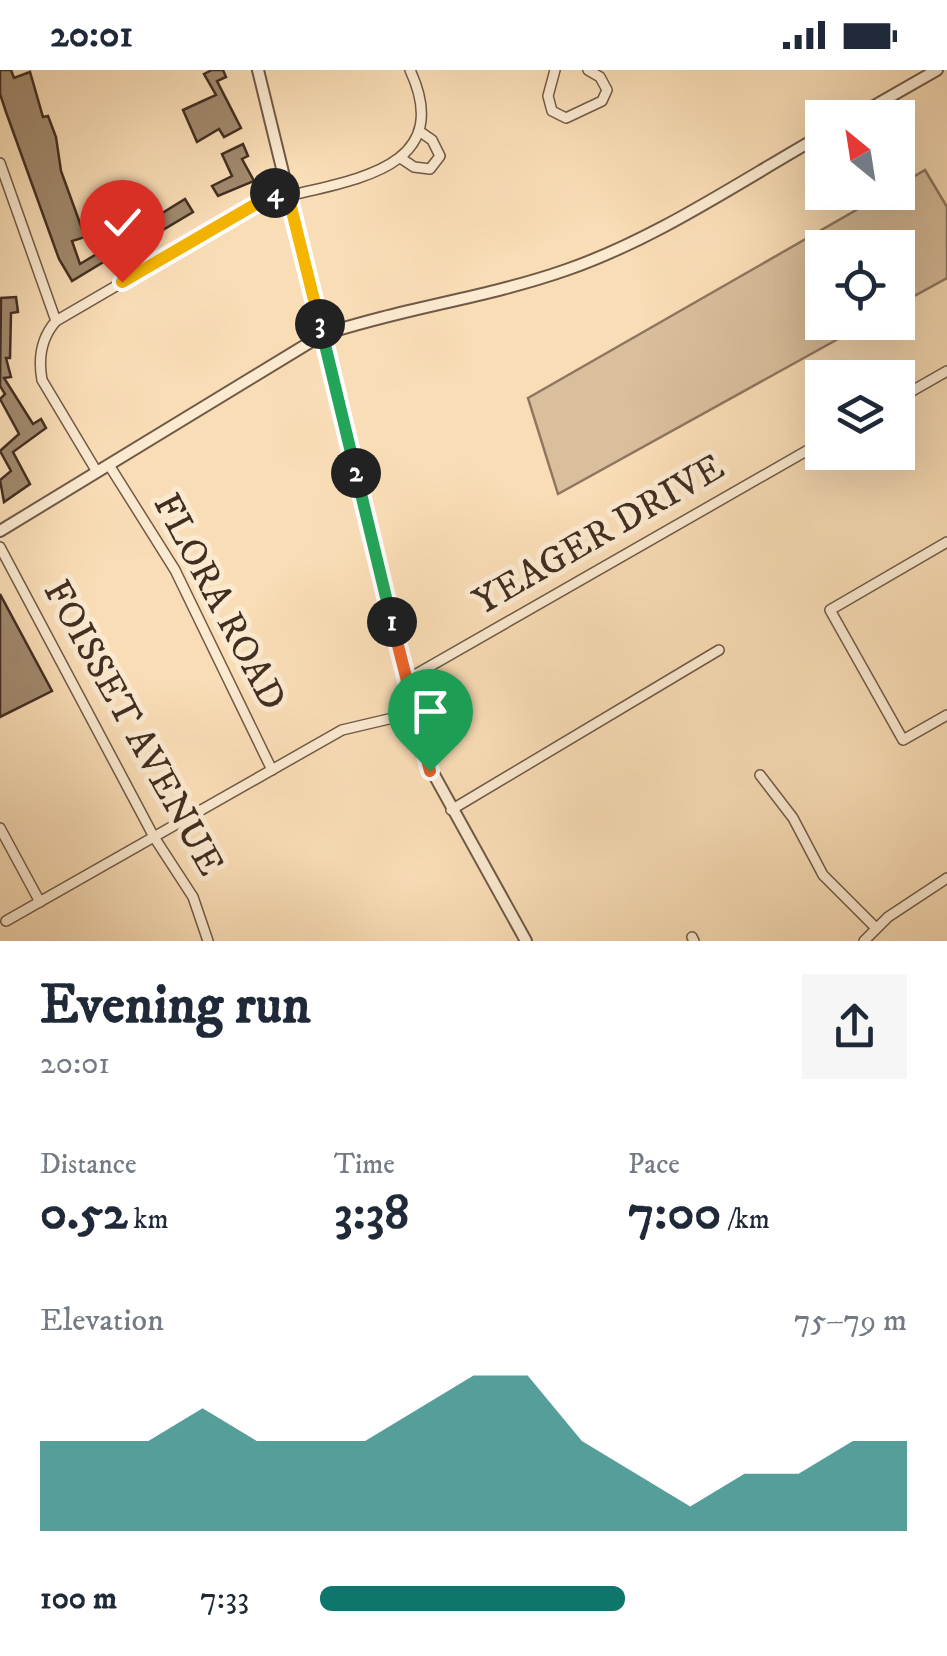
<!DOCTYPE html>
<meta charset="utf-8">
<style>
body{margin:0;font-family:"IM FELL DW Pica",serif;background:#f6f6f7;color:#1f2937;height:100vh;display:flex;flex-direction:column;font-size:38px;white-space:nowrap}
*{box-sizing:border-box;margin:0}
p{font-size:32px;color:#747a83}
.icon{flex:none;width:55px;height:55px;fill:none;stroke:currentColor;stroke-width:2;stroke-linecap:round;stroke-linejoin:round}
.map{position:relative;height:871px;overflow:hidden}
.sheet{display:flex;flex-direction:column;background:#fff;flex:1}
.sheet>*{flex:none}
.needle{width:65px;rotate:330deg}
.fabs{position:absolute;left:805px;top:30px;display:grid;gap:20px}
.fabs a{display:grid;place-items:center;width:110px;height:110px;border-radius:0px;background:#fff;box-shadow:0 10px 40px #0002;font-size:50px}
.pin{position:absolute;display:grid;place-items:center;width:85px;height:85px;color:#fff;margin:-102px -42px;border-radius:50% 50% 50% 0;rotate:-45deg;box-shadow:0 0 10px #0007}
.pin .icon{rotate:45deg}
.km{position:absolute;width:50px;height:50px;margin:-25px;border-radius:50%;background:#222;color:#fff;font-size:28px;line-height:50px;text-align:center}
.round{display:grid;place-items:center;flex:none;width:105px;height:105px;border-radius:0px;background:#f6f6f7}
.overview{display:flex;align-items:center;justify-content:space-between;height:170px;padding:0 40px}
h1{font-size:55px;font-weight:700;line-height:75px}
.stats{display:grid;grid-template-columns:repeat(3,1fr);gap:15px;height:170px;padding:10px 40px}
.stats div{display:grid;align-content:center}
.stats b{font-size:50px;font-weight:700}
.stats small{font-size:28px;font-weight:400}
.stats p{font-size:28px}
.chart{height:280px;padding:20px 40px}
.chart p{display:flex;justify-content:space-between}
.chart svg{width:100%;height:180px;margin-top:10px;fill:#0f766e;opacity:.7}
ul{padding:0 40px;list-style:none;font-size:32px}
li{display:grid;grid-template-columns:160px 120px 1fr;align-items:center;height:75px}
li i{height:25px;border-radius:12px;background:#0f766e}
.status{display:flex;justify-content:space-between;align-items:center;height:70px;padding:0 50px;background:#fff;direction:ltr}
.status svg{height:28px;fill:currentColor}
.map>svg:first-child{display:block}
.green{fill:#dabf9d;stroke:#8e765f;stroke-width:2.5}
.building{fill:#a1896e;stroke:#422e21;stroke-width:2.5}
.lines{fill:none;stroke-linecap:round;stroke-linejoin:round}
.minor-casing{stroke:#705a46;stroke-width:12}
.tertiary-casing{stroke:#705a46;stroke-width:14}
.minor{stroke:#fbe9d0;stroke-width:9}
.tertiary{stroke:#fbe9d0;stroke-width:10}
.split-1-casing{stroke:#fff;stroke-width:20}
.split-2-casing{stroke:#fff;stroke-width:20}
.split-3-casing{stroke:#fff;stroke-width:20}
.split-4-casing{stroke:#fff;stroke-width:20}
.split-5-casing{stroke:#fff;stroke-width:20}
.split-1{stroke:#f0652b;stroke-width:12}
.split-2{stroke:#22a559;stroke-width:12}
.split-3{stroke:#22a559;stroke-width:12}
.split-4{stroke:#f5b400;stroke-width:12}
.split-5{stroke:#f5b400;stroke-width:12}
.labels{text-anchor:middle;dominant-baseline:central;stroke-width:10;stroke-linejoin:round;paint-order:stroke}
.street-label{font-size:38px;fill:#422e21;stroke:#fbe9d0}
</style>
<div class="status"><b>20:01</b><svg viewBox="0 0 49 12"><path d="M0 12V9h3v3zM5 12V6h3v6zM10 12V3h3v9zM15 12V0h3v12zM26 1h20v11H26zM47 4h2v5h-2z"/></svg></div>
<div class="map">
<svg width="947" height="871" viewBox="0 0 947 871">
<rect width="100%" height="100%" fill="#f9ddb6"/>
<filter id="stains"><feTurbulence type="fractalNoise" baseFrequency=".002" numOctaves="4"/><feColorMatrix values="0 0 0 0 .2 0 0 0 0 .09 0 0 0 0 .02 0 0 0 .5 -.17"/></filter>
<radialGradient id="worn" r=".72"><stop offset=".6" stop-color="#630" stop-opacity="0"/><stop offset="1" stop-color="#630" stop-opacity=".3"/></radialGradient>
<!-- green -->
<polygon class="green" points="925,100 947,137 947,208 898,235 898,178 822,178 822,252 867,253 558,424 528,328 886,123 898,122 898,116"/>
<!-- building -->
<g class="building">
<polygon points="0,0 11,0 14,8 30,2 43,47 48,46 56,67 61,101 85,167 72,171 80,194 100,182 105,191 72,211 59,189 6,42 0,24"/>
<polygon points="212,0 223,0 226,7 217,11 241,58 224,67 219,59 197,72 183,40 216,25 204,4"/>
<polygon points="243,74 248,86 242,89 254,111 218,126 212,116 232,106 222,84"/>
<polygon points="185,129 193,142 124,183 113,165 129,151 132,156 149,146 142,134 149,130 159,145"/>
<polygon points="16,227 18,242 11,243 10,288 6,288 11,307 4,308 33,354 41,349 46,358 13,382 30,414 4,432 0,410 11,401 0,381 19,364 0,329 5,324 0,316 1,228"/>
<polygon points="0,524 52,621 0,647"/>
</g>
<g class="lines">
<defs>
<g id="minor">
<polyline points="555,0 548,26 552,41 566,48 602,31 607,20 600,7 588,0"/>
<polyline points="402,89 414,97 430,99 440,86 432,70 419,61"/>
<path d="M 0,93 L 56,251 C 41,268 38,288 42,310 L 97,402"/>
<path d="M 288,126 C 357,109 455,97 410,0"/>
<polyline points="56,251 286,117"/>
<polyline points="898,329 947,301"/>
<polyline points="109,395 175,500 272,700"/>
<polyline points="947,472 830,540 903,670 947,645"/>
<polyline points="0,477 154,767 193,827 208,871"/>
<polyline points="406,610 822,372"/>
<polyline points="760,705 793,748 823,805 876,858"/>
<polyline points="451,740 719,580"/>
<polyline points="0,758 40,832"/>
<polyline points="6,851 342,660 414,643"/>
<polyline points="692,867 694,871"/>
<polyline points="864,871 888,847 947,808"/>
</g>
<g id="tertiary">
<polyline points="258,0 427,692 526,871"/>
<polyline points="853,48 937,0"/>
<path d="M 0,461 L 322,265 C 402,238 486,228 566,200 C 656,169 739,112 822,65"/>
</g>
</defs>
<!-- minor casing -->
<use href="#minor" class="minor-casing"/>
<!-- tertiary casing -->
<use href="#tertiary" class="tertiary-casing"/>
<!-- minor -->
<use href="#minor" class="minor"/>
<!-- tertiary -->
<use href="#tertiary" class="tertiary"/>
</g>
<g class="lines">
<defs>
<polyline id="split-1" points="392,552 430,701"/>
<polyline id="split-2" points="356,403 392,552"/>
<polyline id="split-3" points="320,254 356,403"/>
<polyline id="split-4" points="275,123 286,117 320,254"/>
<polyline id="split-5" points="122,212 275,123"/>
</defs>
<!-- split-1 casing -->
<use href="#split-1" class="split-1-casing"/>
<!-- split-2 casing -->
<use href="#split-2" class="split-2-casing"/>
<!-- split-3 casing -->
<use href="#split-3" class="split-3-casing"/>
<!-- split-4 casing -->
<use href="#split-4" class="split-4-casing"/>
<!-- split-5 casing -->
<use href="#split-5" class="split-5-casing"/>
<!-- split-1 -->
<use href="#split-1" class="split-1"/>
<!-- split-2 -->
<use href="#split-2" class="split-2"/>
<!-- split-3 -->
<use href="#split-3" class="split-3"/>
<!-- split-4 -->
<use href="#split-4" class="split-4"/>
<!-- split-5 -->
<use href="#split-5" class="split-5"/>
</g>
<g class="labels">
<!-- street labels -->
<g class="street-label">
<text transform="translate(599 465) rotate(-30)">YEAGER DRIVE</text>
<text transform="translate(219 532) rotate(62)">FLORA ROAD</text>
<text transform="translate(133 658) rotate(61)">FOISSET AVENUE</text>
</g>
</g>
<rect width="100%" height="100%" filter="url(#stains)"/>
<rect width="100%" height="100%" fill="url(#worn)"/>
</svg>
<div class="fabs">
<a><svg class="needle" viewBox="-14 -14 28 28"><path d="M0-13l5 13h-10z" fill="#e53935"/><path d="M0 13l5-13h-10z" fill="#747a83"/></svg></a>
<a><svg class="icon" aria-label="locate" viewBox="0 0 24 24"><circle cx="12" cy="12" r="6"/><path d="M12 2v4M12 18v4M2 12h4M18 12h4"/></svg></a>
<a><svg class="icon" aria-label="layers" viewBox="0 0 24 24"><path d="M12 4l9 5-9 5-9-5zM3 14l9 5 9-5"/></svg></a>
</div>
<div class="pin" style="left:430px;top:701px;background:#1e9e55"><svg class="icon" aria-label="arrive" viewBox="0 0 24 24"><path d="M6 21V4h12l-3 4 3 4H6"/></svg></div>
<div class="pin" style="left:122px;top:212px;background:#d93025"><svg class="icon" aria-label="check" viewBox="0 0 24 24"><path d="M5 12l5 5 9-10"/></svg></div>
<b class="km" style="left:392px;top:552px">1</b>
<b class="km" style="left:356px;top:403px">2</b>
<b class="km" style="left:320px;top:254px">3</b>
<b class="km" style="left:275px;top:123px">4</b>
</div>
<section class="sheet">
<div class="overview"><div><h1>Evening run</h1><p>20:01</p></div><a class="round"><svg class="icon" aria-label="share" viewBox="0 0 24 24"><path d="M12 15V3M7 8l5-5 5 5M5 13v7h14v-7"/></svg></a></div>
<div class="stats">
<div><p>Distance</p><b>0.52<small> km</small></b></div>
<div><p>Time</p><b>3:38</b></div>
<div><p>Pace</p><b>7:00<small> /km</small></b></div>
</div>
<div class="chart"><p><span>Elevation</span>75–79 m</p>
<svg viewBox="0 0 160 44" preserveAspectRatio="none"><path d="M0 44V22L10 22L20 22L30 14L40 22L50 22L60 22L70 14L80 6L90 6L100 22L110 30L120 38L130 30L140 30L150 22L160 22V44z"/></svg>
</div>
<ul>
<li><b>100 m</b>7:33<i style="width:52%"></i></li>
</ul>
</section>
